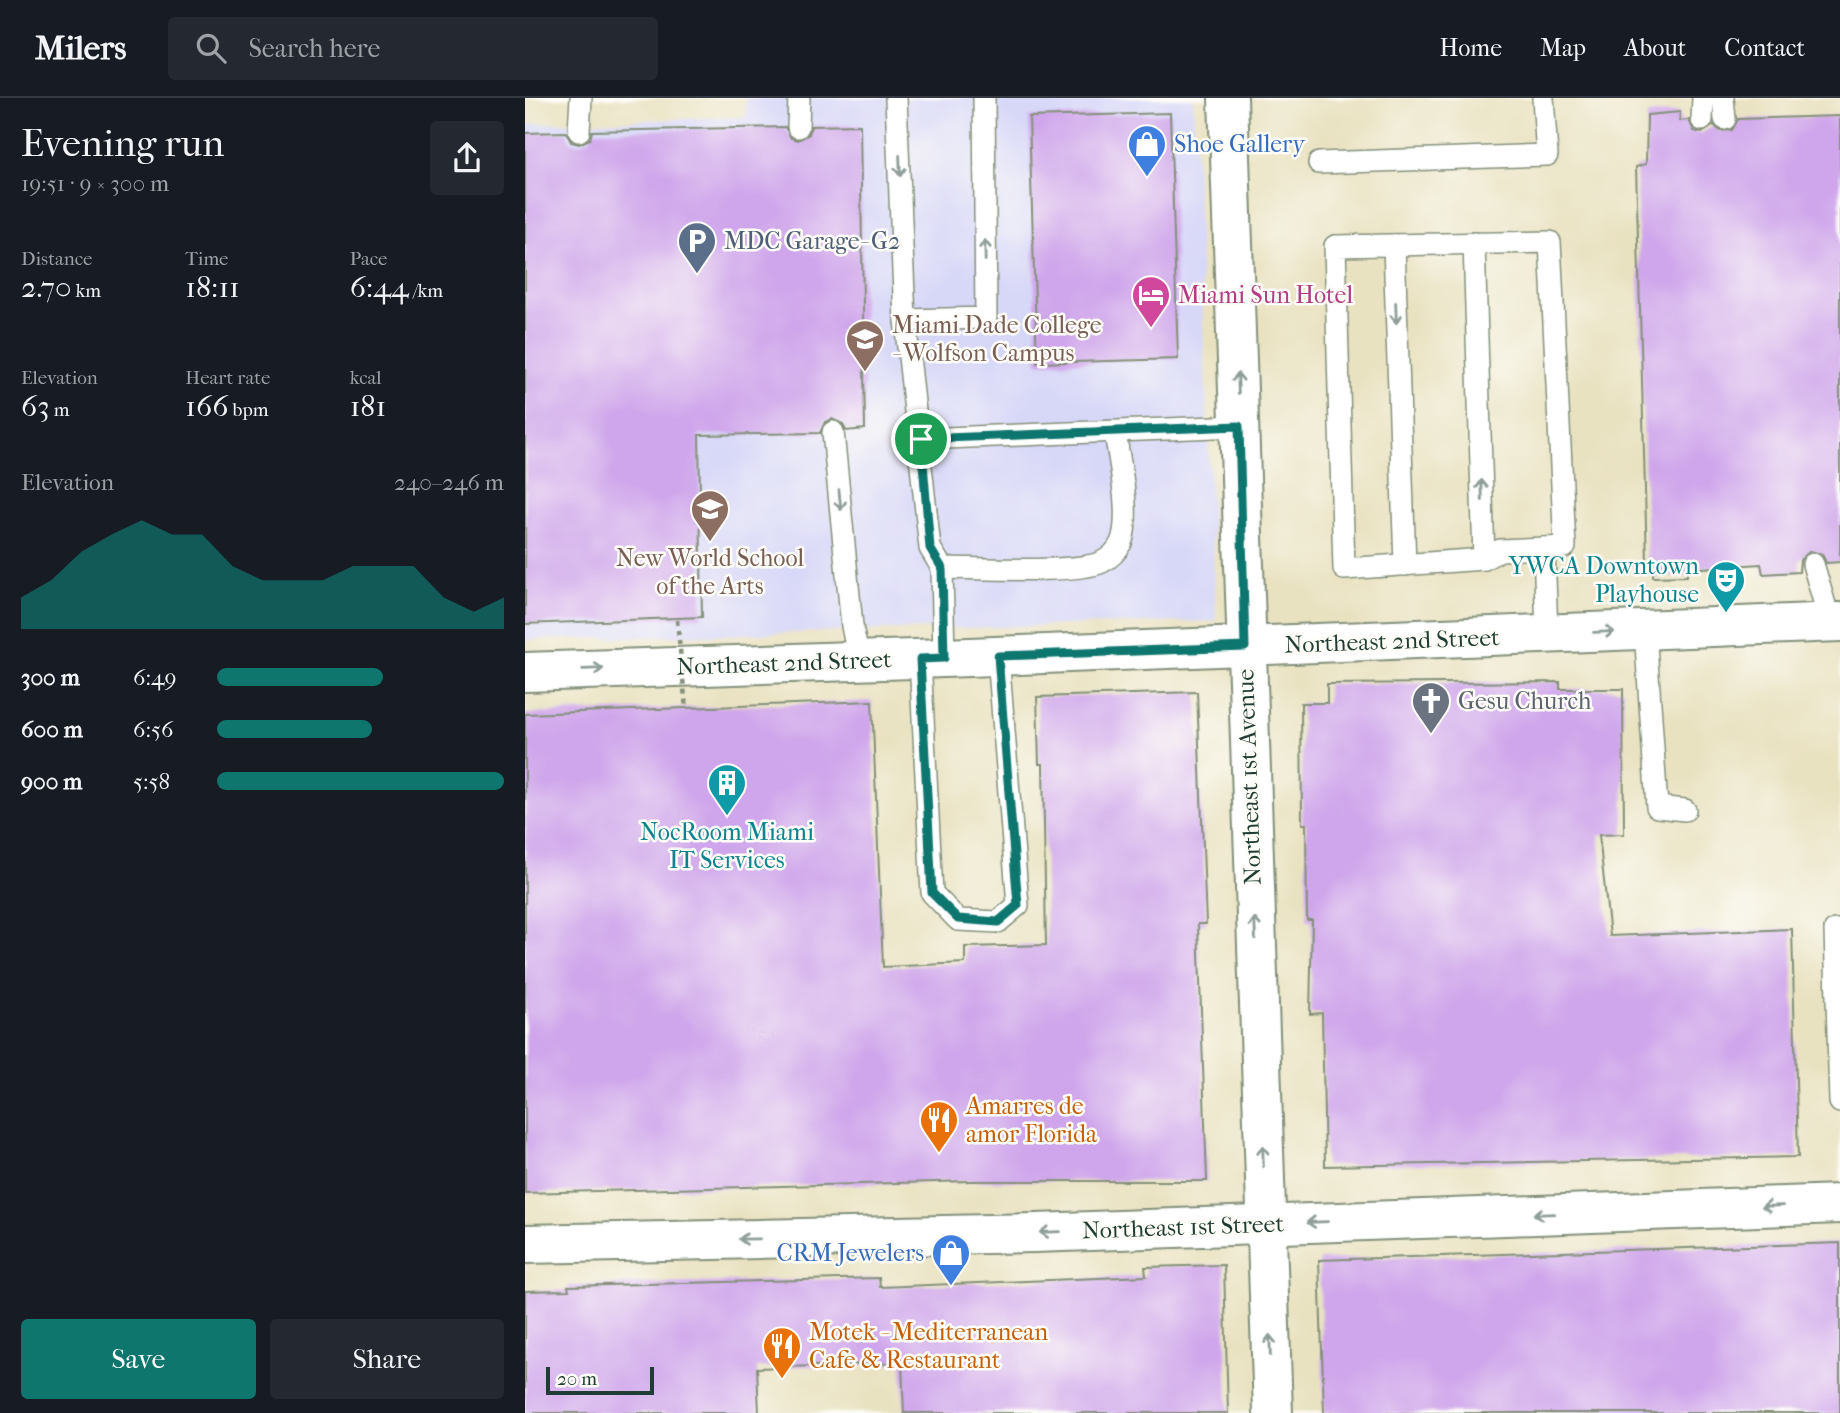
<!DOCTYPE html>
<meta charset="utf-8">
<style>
body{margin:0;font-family:"IM FELL French Canon",serif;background:#242831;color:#f1f3f6;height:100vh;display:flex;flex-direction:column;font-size:26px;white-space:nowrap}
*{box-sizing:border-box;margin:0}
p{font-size:23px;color:#9ea1a6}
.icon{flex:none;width:38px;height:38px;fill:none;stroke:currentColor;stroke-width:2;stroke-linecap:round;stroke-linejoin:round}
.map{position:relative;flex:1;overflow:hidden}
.details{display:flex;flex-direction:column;background:#171b24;width:525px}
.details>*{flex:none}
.scale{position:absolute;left:21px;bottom:18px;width:108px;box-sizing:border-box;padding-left:7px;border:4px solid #1f3d34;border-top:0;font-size:19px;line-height:24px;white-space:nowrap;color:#1f3d34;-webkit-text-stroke:5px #fdfcf7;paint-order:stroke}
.pin{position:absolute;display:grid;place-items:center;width:60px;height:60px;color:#fff;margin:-30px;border:4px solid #fff;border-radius:50%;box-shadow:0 2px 7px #0007}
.round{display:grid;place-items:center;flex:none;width:74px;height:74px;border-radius:7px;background:#242831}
.headline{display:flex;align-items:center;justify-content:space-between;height:119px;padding:0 21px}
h1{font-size:38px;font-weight:600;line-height:52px}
.figures{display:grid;grid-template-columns:repeat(3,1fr);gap:10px;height:119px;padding:7px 21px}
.figures div{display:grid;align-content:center}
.figures b{font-size:30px;font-weight:600}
.figures small{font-size:19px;font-weight:400}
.figures p{font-size:19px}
.chart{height:196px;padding:14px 21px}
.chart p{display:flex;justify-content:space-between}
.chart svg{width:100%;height:126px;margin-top:7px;fill:#0f766e;opacity:.7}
.action{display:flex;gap:14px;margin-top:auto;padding:14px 21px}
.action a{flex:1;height:80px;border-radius:7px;background:#0f766e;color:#fff;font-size:28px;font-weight:600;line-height:80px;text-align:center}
.action a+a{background:#242831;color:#f1f3f6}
ul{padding:0 21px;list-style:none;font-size:23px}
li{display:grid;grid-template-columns:112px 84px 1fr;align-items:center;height:52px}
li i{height:18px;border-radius:9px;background:#0f766e}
header{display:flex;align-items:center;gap:42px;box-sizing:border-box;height:98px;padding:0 35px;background:#171b24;border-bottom:2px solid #363941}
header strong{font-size:33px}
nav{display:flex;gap:38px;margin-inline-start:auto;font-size:24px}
.search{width:490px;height:63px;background:#242831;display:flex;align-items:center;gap:18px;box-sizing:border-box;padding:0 24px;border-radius:7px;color:#9ea1a6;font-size:26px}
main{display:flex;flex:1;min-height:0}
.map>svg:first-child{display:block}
.built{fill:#d7d7f8}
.building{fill:#cfa6eb}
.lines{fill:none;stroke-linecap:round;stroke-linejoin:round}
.service-casing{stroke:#84907a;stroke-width:24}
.tertiary-casing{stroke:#84907a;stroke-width:42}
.secondary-casing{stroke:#84907a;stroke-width:42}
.service{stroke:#fff;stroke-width:21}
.tertiary{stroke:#fff;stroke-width:38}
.secondary{stroke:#fff;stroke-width:38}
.path-bridge{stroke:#84907a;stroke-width:4.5;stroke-dasharray:5 5;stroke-linecap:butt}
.oneway{stroke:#8f9e9a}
.route-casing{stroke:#fff;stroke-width:14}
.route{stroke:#0f766e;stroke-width:9}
.labels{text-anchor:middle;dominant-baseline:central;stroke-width:5;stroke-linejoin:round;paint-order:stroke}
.shop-label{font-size:24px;fill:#366cbe;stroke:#fdfcf7;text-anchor:start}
.service-label{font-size:24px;fill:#4e5e75;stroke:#fdfcf7;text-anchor:start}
.hotel-label{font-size:24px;fill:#b23c85;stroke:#fdfcf7;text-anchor:start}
.education-label{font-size:24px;fill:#785e54;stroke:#fdfcf7;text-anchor:start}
.culture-label{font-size:24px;fill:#0d838f;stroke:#fdfcf7;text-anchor:end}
.street-label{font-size:24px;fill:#1f3d34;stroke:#fdfcf7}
.worship-label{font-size:24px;fill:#5b616d;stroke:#fdfcf7;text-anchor:start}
.food-label{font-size:24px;fill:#c56008;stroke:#fdfcf7;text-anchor:start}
</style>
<header>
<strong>Milers</strong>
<div class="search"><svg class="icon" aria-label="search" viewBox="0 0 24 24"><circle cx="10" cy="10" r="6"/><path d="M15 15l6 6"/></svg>Search here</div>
<nav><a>Home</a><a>Map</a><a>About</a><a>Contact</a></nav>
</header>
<main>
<section class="details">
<div class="headline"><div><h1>Evening run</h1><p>19:51 · 9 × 300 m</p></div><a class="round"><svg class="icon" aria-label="share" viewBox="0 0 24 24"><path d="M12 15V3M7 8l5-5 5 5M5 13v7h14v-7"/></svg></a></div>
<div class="figures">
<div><p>Distance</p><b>2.70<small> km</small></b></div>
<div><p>Time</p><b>18:11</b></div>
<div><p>Pace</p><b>6:44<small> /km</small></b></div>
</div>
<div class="figures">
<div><p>Elevation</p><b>63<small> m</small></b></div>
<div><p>Heart rate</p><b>166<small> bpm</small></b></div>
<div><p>kcal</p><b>181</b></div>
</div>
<div class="chart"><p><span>Elevation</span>240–246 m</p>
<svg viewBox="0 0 160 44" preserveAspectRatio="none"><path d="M0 44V33L10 27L20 17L30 11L40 6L50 11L60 11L70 22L80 27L90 27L100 27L110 22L120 22L130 22L140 33L150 38L160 33V44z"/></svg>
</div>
<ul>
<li><b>300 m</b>6:49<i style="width:58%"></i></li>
<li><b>600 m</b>6:56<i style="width:54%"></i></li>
<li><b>900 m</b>5:58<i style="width:100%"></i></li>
</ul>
<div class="action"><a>Save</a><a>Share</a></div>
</section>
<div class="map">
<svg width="1315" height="1315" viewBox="0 0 1315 1315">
<rect width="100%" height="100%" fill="#fdfcf7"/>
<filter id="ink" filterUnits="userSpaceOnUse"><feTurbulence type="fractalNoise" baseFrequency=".0143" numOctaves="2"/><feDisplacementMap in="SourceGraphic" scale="14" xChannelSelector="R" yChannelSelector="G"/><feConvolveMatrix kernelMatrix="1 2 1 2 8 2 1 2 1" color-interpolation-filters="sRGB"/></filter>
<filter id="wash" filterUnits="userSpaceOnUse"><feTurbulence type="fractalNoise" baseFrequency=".00686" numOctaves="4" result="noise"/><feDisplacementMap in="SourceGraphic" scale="28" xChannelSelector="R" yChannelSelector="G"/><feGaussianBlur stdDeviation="1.57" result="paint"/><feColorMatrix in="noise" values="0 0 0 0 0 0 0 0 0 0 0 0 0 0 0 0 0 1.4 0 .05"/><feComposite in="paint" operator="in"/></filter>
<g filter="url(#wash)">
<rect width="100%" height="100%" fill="#e9e2c1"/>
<!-- built -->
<polygon class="built" points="221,0 668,0 691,523 0,542 0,26 221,19"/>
<g id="blocks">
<!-- building -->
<g class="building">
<polygon points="1155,14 1155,23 1164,22 1169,33 1177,35 1189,27 1195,33 1207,32 1213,21 1315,18 1315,464 1301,465 1297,456 1285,453 1275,462 1274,474 1238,476 1236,466 1162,471 1162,478 1128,479 1128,462 1122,463 1111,69 1121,66 1122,17"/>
<polygon points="645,15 653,261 512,265 504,19"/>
<polygon points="335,27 340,331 321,333 318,326 307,321 300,324 295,335 174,337 177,519 0,526 0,35 41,34 46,44 54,46 65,41 67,33 260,29 266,40 273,42 284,36 286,28"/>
<polygon points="1035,584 1035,591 1098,591 1099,736 1074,737 1085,838 1267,831 1273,1059 800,1068 797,915 785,916 787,822 782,822 781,726 777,726 776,605 802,605 802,586"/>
<polygon points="672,594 681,826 673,826 682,1083 447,1083 0,1095 0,616 347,603 358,869 440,865 440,849 521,847 518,666 514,666 512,599"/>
<polygon points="1315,1145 1315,1315 799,1315 794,1162"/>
<polygon points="699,1167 703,1315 379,1315 377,1265 232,1270 234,1315 0,1315 0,1193 44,1192 43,1188 354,1180 355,1189 621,1178 620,1169"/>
</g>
</g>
</g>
<g filter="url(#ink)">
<use href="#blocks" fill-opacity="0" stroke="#84907a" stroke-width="2"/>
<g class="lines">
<defs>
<g id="service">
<path d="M 371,0 L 380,222 L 405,450 L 417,470 C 450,470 552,476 577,464 C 585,460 592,453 596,445 C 607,418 594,363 590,334"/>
<polyline points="1198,0 1200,21"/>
<polyline points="1177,22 1178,0"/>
<polyline points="273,29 274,0"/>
<polyline points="54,33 56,0"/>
<polyline points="794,65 1022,57 1018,0"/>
<polygon points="1025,144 1040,449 975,452 959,461 819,471 810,148"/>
<polyline points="949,145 959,461"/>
<polyline points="869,147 880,467"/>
<polyline points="380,222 461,220 459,0"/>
<polyline points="308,334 327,528 334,563"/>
<polyline points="396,341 714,328"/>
<polyline points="1019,450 1022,536"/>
<polyline points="1288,466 1305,524"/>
<polyline points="417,470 419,560"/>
<polyline points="1120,532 1132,709 1160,712"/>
<polyline points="395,561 407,795 433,822 473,824 493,807 473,558"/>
<polyline points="1315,832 1310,832 1315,1004"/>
</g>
<polyline id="tertiary" points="0,574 419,560 1315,524"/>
<g id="secondary">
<polyline points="703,0 748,1315"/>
<polyline points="0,1146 510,1135 1315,1106"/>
</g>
</defs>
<!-- service casing -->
<use href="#service" class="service-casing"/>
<!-- tertiary casing -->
<use href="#tertiary" class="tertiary-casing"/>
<!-- secondary casing -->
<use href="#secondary" class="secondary-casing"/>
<!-- service -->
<use href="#service" class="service"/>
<!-- tertiary -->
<use href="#tertiary" class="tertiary"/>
<!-- secondary -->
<use href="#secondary" class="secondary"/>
<!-- path-bridge -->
<polyline class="path-bridge" points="152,522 161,610"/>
</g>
<!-- one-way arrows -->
<defs><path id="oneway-shaft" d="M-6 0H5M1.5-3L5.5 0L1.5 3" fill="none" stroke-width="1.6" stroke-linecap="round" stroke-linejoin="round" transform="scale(1.75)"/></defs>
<g class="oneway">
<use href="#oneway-shaft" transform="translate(375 68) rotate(88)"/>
<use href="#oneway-shaft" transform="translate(460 152) rotate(-91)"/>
<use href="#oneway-shaft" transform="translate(871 215) rotate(88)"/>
<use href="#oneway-shaft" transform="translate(713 285) rotate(-92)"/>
<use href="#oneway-shaft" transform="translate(957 392) rotate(-92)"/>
<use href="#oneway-shaft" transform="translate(315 402) rotate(84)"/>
<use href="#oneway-shaft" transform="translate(1079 534) rotate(-2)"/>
<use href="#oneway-shaft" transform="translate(68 571) rotate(-2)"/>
<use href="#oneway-shaft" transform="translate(730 830) rotate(-92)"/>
<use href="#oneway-shaft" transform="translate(738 1058) rotate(-92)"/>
<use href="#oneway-shaft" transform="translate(1247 1108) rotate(178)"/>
<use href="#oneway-shaft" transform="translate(1019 1116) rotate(178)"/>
<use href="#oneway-shaft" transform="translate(792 1124) rotate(178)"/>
<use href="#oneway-shaft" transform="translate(525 1134) rotate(178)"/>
<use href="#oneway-shaft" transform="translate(224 1141) rotate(179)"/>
<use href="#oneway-shaft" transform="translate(745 1247) rotate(-92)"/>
</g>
</g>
<g class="lines" filter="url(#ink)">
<defs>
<polygon id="route" points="714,328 720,549 473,558 493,807 473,824 433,821 407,795 395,561 419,560 417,470 405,450 396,341"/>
</defs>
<!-- route casing -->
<use href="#route" class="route-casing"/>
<!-- route -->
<use href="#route" class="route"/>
</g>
<!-- icons -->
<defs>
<symbol id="shop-pin" viewBox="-11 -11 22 30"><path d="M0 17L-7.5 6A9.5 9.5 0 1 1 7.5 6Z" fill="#3f7fe0" stroke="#fdfcf7"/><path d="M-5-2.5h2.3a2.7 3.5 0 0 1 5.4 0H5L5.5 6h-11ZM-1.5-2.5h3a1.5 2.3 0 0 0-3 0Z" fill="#fff"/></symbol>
<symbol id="parking-pin" viewBox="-11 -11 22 30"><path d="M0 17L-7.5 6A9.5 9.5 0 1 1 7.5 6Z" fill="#5c6f8a" stroke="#fdfcf7"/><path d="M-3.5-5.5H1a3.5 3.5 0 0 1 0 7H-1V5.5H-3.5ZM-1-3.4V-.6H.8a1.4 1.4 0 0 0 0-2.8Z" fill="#fff"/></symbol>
<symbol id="hotel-pin" viewBox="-11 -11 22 30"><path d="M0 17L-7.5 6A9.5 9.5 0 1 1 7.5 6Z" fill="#d1479c" stroke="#fdfcf7"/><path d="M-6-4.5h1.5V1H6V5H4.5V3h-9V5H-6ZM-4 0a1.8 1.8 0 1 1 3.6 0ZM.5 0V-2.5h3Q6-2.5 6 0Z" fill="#fff"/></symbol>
<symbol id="university-pin" viewBox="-11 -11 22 30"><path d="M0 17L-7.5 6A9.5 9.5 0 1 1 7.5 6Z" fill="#8d6e63" stroke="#fdfcf7"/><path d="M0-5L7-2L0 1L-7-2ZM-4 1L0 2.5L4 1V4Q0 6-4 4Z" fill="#fff"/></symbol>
<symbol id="theatre-pin" viewBox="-11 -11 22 30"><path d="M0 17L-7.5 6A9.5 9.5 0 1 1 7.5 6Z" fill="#0f9aa8" stroke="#fdfcf7"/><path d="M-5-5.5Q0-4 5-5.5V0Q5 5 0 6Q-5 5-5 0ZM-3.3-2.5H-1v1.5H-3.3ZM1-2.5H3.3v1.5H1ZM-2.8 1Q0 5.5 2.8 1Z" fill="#fff"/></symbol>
<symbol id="church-pin" viewBox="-11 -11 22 30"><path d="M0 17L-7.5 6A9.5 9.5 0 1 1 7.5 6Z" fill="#6b7280" stroke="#fdfcf7"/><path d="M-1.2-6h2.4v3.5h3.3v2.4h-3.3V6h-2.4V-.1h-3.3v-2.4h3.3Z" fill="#fff"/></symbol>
<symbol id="building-pin" viewBox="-11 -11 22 30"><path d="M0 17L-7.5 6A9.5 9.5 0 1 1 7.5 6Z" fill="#0f9aa8" stroke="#fdfcf7"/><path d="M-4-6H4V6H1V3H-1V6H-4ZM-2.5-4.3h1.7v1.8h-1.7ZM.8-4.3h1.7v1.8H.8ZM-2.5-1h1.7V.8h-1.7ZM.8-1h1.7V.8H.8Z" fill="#fff"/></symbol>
<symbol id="restaurant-pin" viewBox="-11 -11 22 30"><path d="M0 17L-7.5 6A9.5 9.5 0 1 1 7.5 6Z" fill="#e8710a" stroke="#fdfcf7"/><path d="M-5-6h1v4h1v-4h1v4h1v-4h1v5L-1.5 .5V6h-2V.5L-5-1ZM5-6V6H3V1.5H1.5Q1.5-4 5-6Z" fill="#fff"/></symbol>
</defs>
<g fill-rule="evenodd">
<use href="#shop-pin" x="600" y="24" width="44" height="60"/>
<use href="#parking-pin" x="150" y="121" width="44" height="60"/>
<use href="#hotel-pin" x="604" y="175" width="44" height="60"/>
<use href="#university-pin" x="318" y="219" width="44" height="60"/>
<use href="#university-pin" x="163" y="389" width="44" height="60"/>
<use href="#theatre-pin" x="1179" y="460" width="44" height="60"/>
<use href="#church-pin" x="884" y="581" width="44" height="60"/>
<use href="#building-pin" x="180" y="663" width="44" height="60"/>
<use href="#restaurant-pin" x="392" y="1000" width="44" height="60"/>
<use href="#shop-pin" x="404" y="1133" width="44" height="60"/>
<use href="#restaurant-pin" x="235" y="1226" width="44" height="60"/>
</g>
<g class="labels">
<!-- shop labels -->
<g class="shop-label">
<text x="649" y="46">Shoe Gallery</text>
<text x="399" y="1155" text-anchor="end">CRM Jewelers</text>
</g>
<!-- service labels -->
<g class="service-label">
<text x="199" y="143">MDC Garage- G2</text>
</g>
<!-- hotel labels -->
<g class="hotel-label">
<text x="653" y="197">Miami Sun Hotel</text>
</g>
<!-- education labels -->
<g class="education-label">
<text x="367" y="227">Miami Dade College<tspan x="367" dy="28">- Wolfson Campus</tspan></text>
<text x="185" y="460" text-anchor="middle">New World School<tspan x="185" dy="28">of the Arts</tspan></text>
</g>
<!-- culture labels -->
<g class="culture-label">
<text x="1174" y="468">YWCA Downtown<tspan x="1174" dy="28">Playhouse</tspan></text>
<text x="202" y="734" text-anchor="middle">NocRoom Miami<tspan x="202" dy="28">IT Services</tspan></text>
</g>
<!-- street labels -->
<g class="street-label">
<text transform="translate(867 543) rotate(-2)">Northeast 2nd Street</text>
<text transform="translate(259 565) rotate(-2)">Northeast 2nd Street</text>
<text transform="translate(724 679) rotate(-92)">Northeast 1st Avenue</text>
<text transform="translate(658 1129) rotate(-2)">Northeast 1st Street</text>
</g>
<!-- worship labels -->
<g class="worship-label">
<text x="933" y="603">Gesu Church</text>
</g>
<!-- food labels -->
<g class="food-label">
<text x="441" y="1008">Amarres de<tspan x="441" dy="28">amor Florida</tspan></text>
<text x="284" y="1234">Motek - Mediterranean<tspan x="284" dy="28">Cafe &amp; Restaurant</tspan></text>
</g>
</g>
</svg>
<div class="scale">20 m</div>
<div class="pin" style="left:396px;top:341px;background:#1e9e55"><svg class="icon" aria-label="arrive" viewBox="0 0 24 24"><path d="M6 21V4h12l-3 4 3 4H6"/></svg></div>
</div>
</main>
